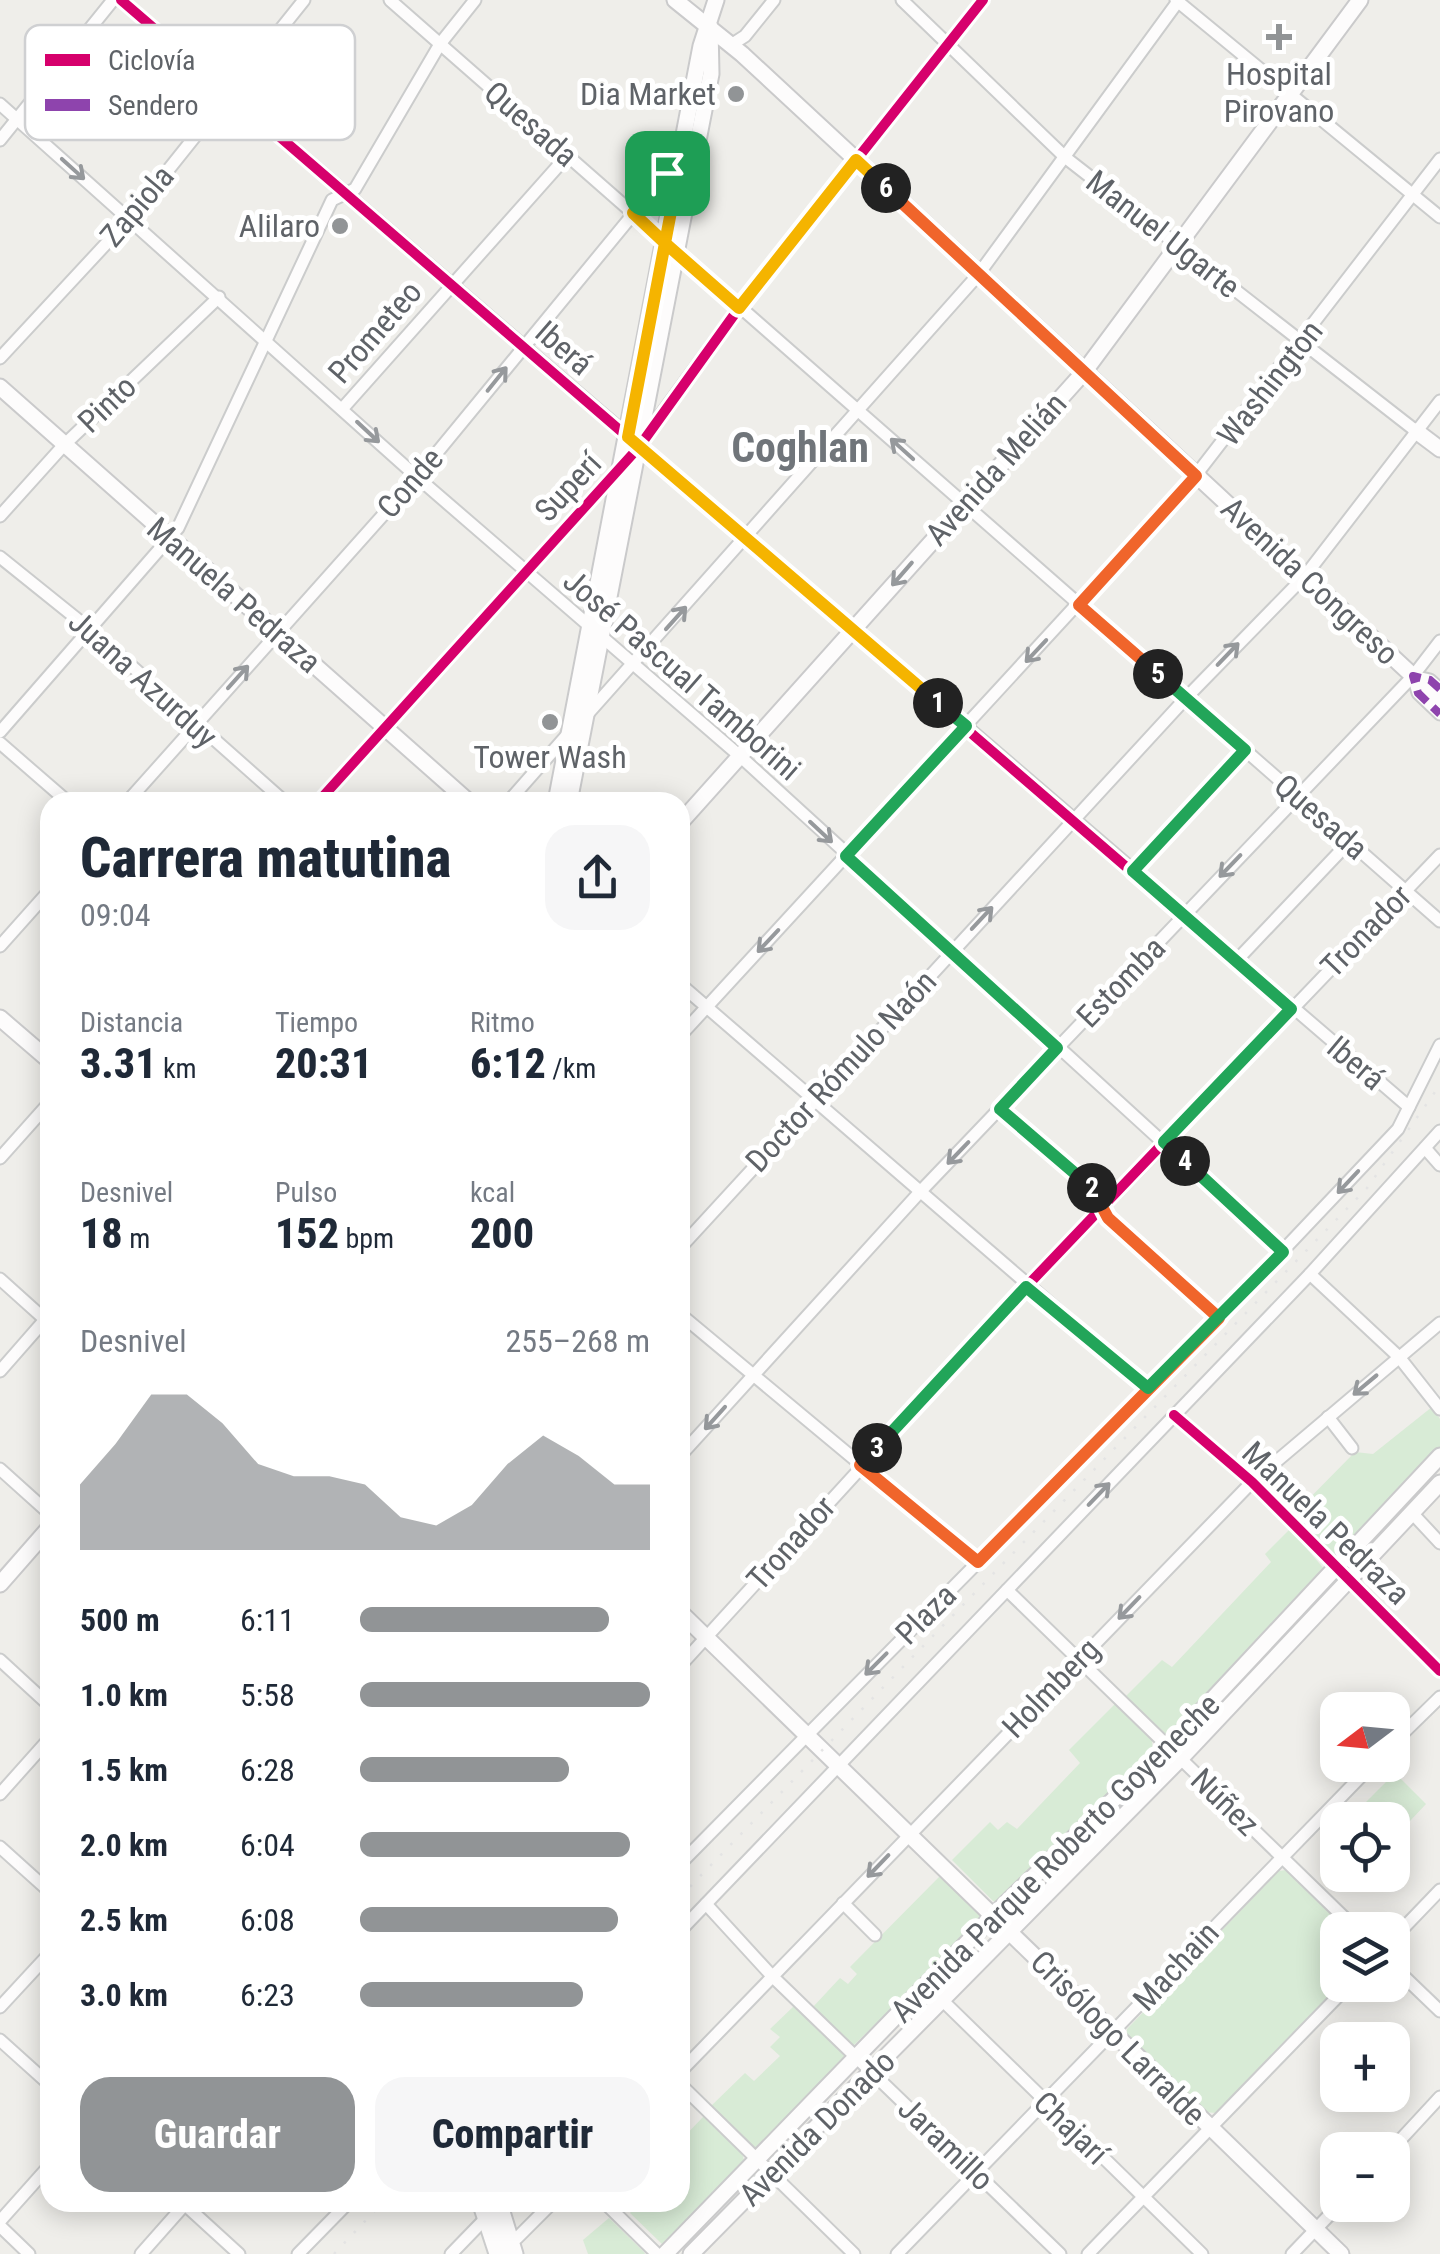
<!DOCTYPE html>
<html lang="es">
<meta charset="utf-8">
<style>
body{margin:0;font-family:"Roboto Condensed",sans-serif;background:#f6f6f7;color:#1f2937;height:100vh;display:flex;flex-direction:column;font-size:38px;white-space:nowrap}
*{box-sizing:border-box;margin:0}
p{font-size:32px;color:#747a83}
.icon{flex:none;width:55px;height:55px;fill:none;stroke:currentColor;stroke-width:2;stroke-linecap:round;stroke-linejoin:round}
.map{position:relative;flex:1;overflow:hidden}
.drawer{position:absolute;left:40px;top:792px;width:650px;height:1420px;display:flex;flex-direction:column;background:#fff;border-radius:30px;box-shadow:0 5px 25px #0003}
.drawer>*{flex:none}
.needle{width:65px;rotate:254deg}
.fabs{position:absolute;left:1320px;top:1692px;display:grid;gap:20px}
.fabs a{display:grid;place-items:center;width:90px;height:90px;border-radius:20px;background:#fff;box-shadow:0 5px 25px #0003;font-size:50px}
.pin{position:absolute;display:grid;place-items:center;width:85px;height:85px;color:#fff;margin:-42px;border-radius:20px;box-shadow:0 5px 15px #0006}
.km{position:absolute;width:50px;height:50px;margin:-25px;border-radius:50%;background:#222;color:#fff;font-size:28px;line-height:50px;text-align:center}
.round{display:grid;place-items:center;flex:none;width:105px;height:105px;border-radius:30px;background:#f6f6f7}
.head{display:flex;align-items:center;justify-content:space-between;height:170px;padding:0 40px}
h1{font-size:55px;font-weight:800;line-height:75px}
.stats{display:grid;grid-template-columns:repeat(3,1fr);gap:15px;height:170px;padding:10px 40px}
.stats div{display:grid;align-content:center}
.stats b{font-size:42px;font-weight:800}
.stats small{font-size:28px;font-weight:400}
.stats p{font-size:28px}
.chart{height:280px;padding:20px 40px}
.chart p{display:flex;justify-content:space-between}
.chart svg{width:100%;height:180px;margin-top:10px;fill:#919496;opacity:.7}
.action{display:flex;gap:20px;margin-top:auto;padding:20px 40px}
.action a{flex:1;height:115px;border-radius:30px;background:#919496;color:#fff;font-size:40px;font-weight:800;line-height:115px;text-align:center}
.action a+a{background:#f6f6f7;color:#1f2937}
ul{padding:0 40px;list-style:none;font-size:32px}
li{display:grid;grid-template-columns:160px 120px 1fr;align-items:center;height:75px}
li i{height:25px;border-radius:12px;background:#919496}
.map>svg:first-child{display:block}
.green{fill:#d8ebd6}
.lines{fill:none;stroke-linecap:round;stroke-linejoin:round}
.street-casing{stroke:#cbcccc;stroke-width:15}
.secondary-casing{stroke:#cacacb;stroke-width:19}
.street{stroke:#fdfcfc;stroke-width:11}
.secondary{stroke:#fdfcfc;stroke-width:15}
.rail{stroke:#e4e4e4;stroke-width:2.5;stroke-dasharray:2.5 12;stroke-linecap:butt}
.quiet{stroke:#8e44ad;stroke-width:8;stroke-dasharray:15 8;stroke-linecap:butt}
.cycleway-casing{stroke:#fff;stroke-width:16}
.cycleway{stroke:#d6006c;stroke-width:10}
.oneway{stroke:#96999c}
.split-1-casing{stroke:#fff;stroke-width:20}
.split-2-casing{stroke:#fff;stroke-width:20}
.split-3-casing{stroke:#fff;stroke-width:20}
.split-4-casing{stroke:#fff;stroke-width:20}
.split-5-casing{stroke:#fff;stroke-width:20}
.split-6-casing{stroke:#fff;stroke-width:20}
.split-7-casing{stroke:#fff;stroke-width:20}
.split-1{stroke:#f5b400;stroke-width:12}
.split-2{stroke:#22a559;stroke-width:12}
.split-3{stroke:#f0652b;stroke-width:12}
.split-4{stroke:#22a559;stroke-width:12}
.split-5{stroke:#22a559;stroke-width:12}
.split-6{stroke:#f0652b;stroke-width:12}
.split-7{stroke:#f5b400;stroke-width:12}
.poi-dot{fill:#919496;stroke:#fff;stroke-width:4}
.labels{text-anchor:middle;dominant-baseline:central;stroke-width:10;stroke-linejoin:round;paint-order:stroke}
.poi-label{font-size:32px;fill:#5f6368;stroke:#fff}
.street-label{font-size:32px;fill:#5f6368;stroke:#fff}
.district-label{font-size:42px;font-weight:bold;fill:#70757a;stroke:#fff}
.key{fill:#fff;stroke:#cfd0d2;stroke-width:2.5}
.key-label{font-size:28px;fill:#5f6368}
</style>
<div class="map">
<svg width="1440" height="2254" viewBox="0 0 1440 2254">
<rect width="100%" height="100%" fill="#efeeea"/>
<!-- green -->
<g class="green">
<polygon points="1432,1407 1440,1419 1440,1447 1344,1555 1334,1554 1293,1515 1355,1452 1373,1454"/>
<polygon points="1290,1529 1325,1570 1170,1735 1164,1735 1125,1697 1162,1660 1172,1667 1271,1562 1265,1554"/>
<polygon points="1115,1704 1152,1739 1153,1753 997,1903 993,1901 952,1860 990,1822 998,1830 1007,1822 1017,1829 1080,1763 1069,1750"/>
<polygon points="1395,1773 1426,1804 1393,1839 1392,1820 1367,1820 1357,1811"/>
<polygon points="1286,1870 1347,1930 1338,1930 1340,1985 1216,2113 1205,2112 1127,2038 1127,2029 1279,1871"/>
<polygon points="942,1874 981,1914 981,1921 853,2046 813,2007 840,1978 848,1984 857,1974 850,1967"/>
<polygon points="794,2006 846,2057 755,2148 711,2106 745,2073 754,2081 780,2056 770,2047 780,2037 770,2029"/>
<polygon points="704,2116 742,2153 745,2164 662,2244 630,2213 639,2203 680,2202 680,2141"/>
<polygon points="609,2218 644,2252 645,2254 588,2254 583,2240"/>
</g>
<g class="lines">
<defs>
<g id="street">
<polyline points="121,0 1409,1107"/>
<polyline points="390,0 1440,921"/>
<polyline points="902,0 1066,158 1416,431"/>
<polyline points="1176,0 1440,217"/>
<polyline points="731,45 745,36 774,0"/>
<polyline points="0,104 417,477 741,757 1283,1252"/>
<polyline points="0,140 113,0"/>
<polyline points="0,358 129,219 304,0"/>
<polyline points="343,408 567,156"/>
<polyline points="641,442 739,308 983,0"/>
<polyline points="0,516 63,446 219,297"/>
<polyline points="0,557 92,631 285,802"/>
<polyline points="1413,676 1418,693 1440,714"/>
<polyline points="1417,677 1430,680 1440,689"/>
<polyline points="584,718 978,275 1179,0"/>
<polyline points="0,732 178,528 332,200 355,189 440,44 475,0"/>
<polyline points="0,743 68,802"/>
<polyline points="127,802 417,477 676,162"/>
<polyline points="318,802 620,468"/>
<polyline points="508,802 568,734"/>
<polyline points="1133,871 1245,750"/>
<polyline points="0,946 50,890"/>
<polyline points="1237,960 1349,842"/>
<polyline points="680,984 1148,1388"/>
<polyline points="680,1036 1196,475 1440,159"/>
<polyline points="1000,1109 1099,1195 1108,1218 1219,1318"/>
<polyline points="1425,1148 1440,1165"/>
<polyline points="0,1158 50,1102"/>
<polyline points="680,1248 1186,698 1305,576 1440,401"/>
<polyline points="1310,1274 1399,1357 1440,1409"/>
<polyline points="0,1279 50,1324"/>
<polyline points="680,1314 978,1562"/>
<polyline points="0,1371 50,1314"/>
<polyline points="1174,1415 1252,1482 1440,1671"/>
<polyline points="1328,1417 1352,1448"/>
<polyline points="680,1456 919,1193 1413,676 1440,641"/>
<polyline points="0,1469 50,1514"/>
<polyline points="1413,1514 1440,1543"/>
<polyline points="1007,1590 1357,1930"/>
<polyline points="0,1660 50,1706"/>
<polyline points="680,1666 1026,1287 1440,855"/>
<polyline points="1392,1744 1440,1697"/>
<polyline points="0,1794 50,1738"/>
<polyline points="0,1847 50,1892"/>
<polyline points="680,1864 1219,1318 1398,1129 1440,1045"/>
<polyline points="843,1903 875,1935"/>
<polyline points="706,1904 772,1976 1060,2254"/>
<polyline points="680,1931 1310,1274 1440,1131"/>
<polyline points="1392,1940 1440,1890"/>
<polyline points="1392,1965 1440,2011"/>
<polyline points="942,2000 1202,2254"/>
<polyline points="0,2007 50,1953"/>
<polyline points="0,2040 50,2085"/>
<polyline points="680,2072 1252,1482 1440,1323"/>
<polyline points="680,2084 854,2254"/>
<polyline points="1391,2150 1440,2097"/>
<polyline points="182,2202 239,2254"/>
<polyline points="478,2202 495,2254"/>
<polyline points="604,2202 657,2254"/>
<polyline points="0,2221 50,2165"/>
<polyline points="0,2226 29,2254"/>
<polyline points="517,2238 553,2202"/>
<polyline points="141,2254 187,2202"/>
<polyline points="298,2254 349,2202"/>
<polyline points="451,2254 484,2220"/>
<polyline points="897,2254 1372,1765"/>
<polyline points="1088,2254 1349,1985"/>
<polyline points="1292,2254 1339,2205"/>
</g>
<g id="secondary">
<polyline points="675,0 742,54 1440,701"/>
<polyline points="0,387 469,802"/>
<polyline points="1416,431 1440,449"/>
<polyline points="556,802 701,46 716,0"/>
<polyline points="569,802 711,74 710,27"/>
<polyline points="680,823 1084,372 1360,0"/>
<polyline points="0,1018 50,1061"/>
<polyline points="0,1584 50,1527"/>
<polyline points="680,1612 1341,2254"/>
<polyline points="487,2202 503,2254"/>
<polyline points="499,2202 515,2254"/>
<polyline points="665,2254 994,1915 1168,1747 1440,1456"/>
<polyline points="691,2254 1180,1759 1440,1483"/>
</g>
</defs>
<!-- street casing -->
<use href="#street" class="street-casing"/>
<!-- secondary casing -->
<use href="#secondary" class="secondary-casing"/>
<!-- street -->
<use href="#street" class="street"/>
<!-- secondary -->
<use href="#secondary" class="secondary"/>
<!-- rail -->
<g class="rail">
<polyline points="680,1897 1367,1188 1440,1085"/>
<polyline points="334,2254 383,2202"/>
</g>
<!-- quiet -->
<g class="quiet">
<polyline points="633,213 682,155"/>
<polyline points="1440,689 1430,680 1413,676 1418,693 1440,714"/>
</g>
<defs>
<g id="cycleway">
<polyline points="121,0 1291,1009 1026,1287 1148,1388"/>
<polyline points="318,802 639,447 739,308 983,0"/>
<polyline points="1174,1415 1252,1482 1440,1671"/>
</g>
</defs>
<!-- cycleway casing -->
<use href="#cycleway" class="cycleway-casing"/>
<!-- cycleway -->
<use href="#cycleway" class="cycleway"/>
</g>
<!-- one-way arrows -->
<defs><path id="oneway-shaft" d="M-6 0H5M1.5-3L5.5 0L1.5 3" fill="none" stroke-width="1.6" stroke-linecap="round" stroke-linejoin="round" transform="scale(2.5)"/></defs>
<g class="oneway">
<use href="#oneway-shaft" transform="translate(73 169) rotate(42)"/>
<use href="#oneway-shaft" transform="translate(497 379) rotate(-51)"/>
<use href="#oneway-shaft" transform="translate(368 432) rotate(43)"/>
<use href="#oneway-shaft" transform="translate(902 449) rotate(-138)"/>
<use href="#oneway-shaft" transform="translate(902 574) rotate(131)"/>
<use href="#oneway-shaft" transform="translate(676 618) rotate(-48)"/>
<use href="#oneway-shaft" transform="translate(1036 651) rotate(133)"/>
<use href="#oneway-shaft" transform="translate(1228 654) rotate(-46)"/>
<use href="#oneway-shaft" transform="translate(238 677) rotate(-48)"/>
<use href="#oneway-shaft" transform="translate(821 832) rotate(43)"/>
<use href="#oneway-shaft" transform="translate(1230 866) rotate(134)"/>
<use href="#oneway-shaft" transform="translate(982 918) rotate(-47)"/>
<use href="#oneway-shaft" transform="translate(768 941) rotate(133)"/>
<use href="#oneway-shaft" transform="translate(958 1153) rotate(134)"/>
<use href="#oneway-shaft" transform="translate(1348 1182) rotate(133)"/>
<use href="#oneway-shaft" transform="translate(1365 1385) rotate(140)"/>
<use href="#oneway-shaft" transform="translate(715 1418) rotate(132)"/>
<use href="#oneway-shaft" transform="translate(1099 1494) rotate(-46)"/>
<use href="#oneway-shaft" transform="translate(1129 1608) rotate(134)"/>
<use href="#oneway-shaft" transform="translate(876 1664) rotate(135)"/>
<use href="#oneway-shaft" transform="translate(878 1866) rotate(134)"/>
</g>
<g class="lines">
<defs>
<polyline id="split-1" points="667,173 633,213 665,243 628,437 938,703"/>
<polyline id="split-2" points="938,703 966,726 846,856 1057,1048 1000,1109 1092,1188"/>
<polyline id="split-3" points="877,1448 860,1465 978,1562 1219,1318 1108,1218 1092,1188"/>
<polyline id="split-4" points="877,1448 1026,1287 1148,1388 1283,1252 1185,1161"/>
<polyline id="split-5" points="1158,674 1245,750 1133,871 1291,1009 1164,1142 1185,1161"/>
<polyline id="split-6" points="886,188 1196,476 1079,605 1158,674"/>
<polyline id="split-7" points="667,173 682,154 665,243 739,308 856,160 886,188"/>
</defs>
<!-- split-1 casing -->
<use href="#split-1" class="split-1-casing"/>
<!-- split-2 casing -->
<use href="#split-2" class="split-2-casing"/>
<!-- split-3 casing -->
<use href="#split-3" class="split-3-casing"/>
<!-- split-4 casing -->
<use href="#split-4" class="split-4-casing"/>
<!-- split-5 casing -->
<use href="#split-5" class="split-5-casing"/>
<!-- split-6 casing -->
<use href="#split-6" class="split-6-casing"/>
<!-- split-7 casing -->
<use href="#split-7" class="split-7-casing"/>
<!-- split-1 -->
<use href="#split-1" class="split-1"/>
<!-- split-2 -->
<use href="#split-2" class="split-2"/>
<!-- split-3 -->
<use href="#split-3" class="split-3"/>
<!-- split-4 -->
<use href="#split-4" class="split-4"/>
<!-- split-5 -->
<use href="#split-5" class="split-5"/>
<!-- split-6 -->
<use href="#split-6" class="split-6"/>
<!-- split-7 -->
<use href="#split-7" class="split-7"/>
</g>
<!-- markers -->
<g class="poi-dot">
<path d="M1274 22h10v10h10v10h-10v10h-10v-10h-10v-10h10z"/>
<circle cx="736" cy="94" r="10"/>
<circle cx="340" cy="226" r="10"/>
<circle cx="550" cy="722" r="10"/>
</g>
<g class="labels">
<!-- poi labels -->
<g class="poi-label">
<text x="1279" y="74">Hospital<tspan x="1279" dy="37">Pirovano</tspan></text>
<text x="716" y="94" text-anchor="end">Dia Market</text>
<text x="320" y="226" text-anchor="end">Alilaro</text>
<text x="550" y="757">Tower Wash</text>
</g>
<!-- street labels -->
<g class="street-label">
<text transform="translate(531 124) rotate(41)">Quesada</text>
<text transform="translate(137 206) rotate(-50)">Zapiola</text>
<text transform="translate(1163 234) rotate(38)">Manuel Ugarte</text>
<text transform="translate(375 332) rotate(-49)">Prometeo</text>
<text transform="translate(564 348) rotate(41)">Iberá</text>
<text transform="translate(1270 383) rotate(-52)">Washington</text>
<text transform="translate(107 404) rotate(-44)">Pinto</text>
<text transform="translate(996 469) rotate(-48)">Avenida Melián</text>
<text transform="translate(410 483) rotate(-49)">Conde</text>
<text transform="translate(568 487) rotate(-47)">Superí</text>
<text transform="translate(1310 581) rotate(43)">Avenida Congreso</text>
<text transform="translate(234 595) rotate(41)">Manuela Pedraza</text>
<text transform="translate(682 675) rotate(41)">José Pascual Tamborini</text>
<text transform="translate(143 679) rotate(42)">Juana Azurduy</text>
<text transform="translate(1321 817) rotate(41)">Quesada</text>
<text transform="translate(1366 931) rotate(-46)">Tronador</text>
<text transform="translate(1121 982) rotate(-46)">Estomba</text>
<text transform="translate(1356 1063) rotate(40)">Iberá</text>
<text transform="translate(841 1071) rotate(-47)">Doctor Rómulo Naón</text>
<text transform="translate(1326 1523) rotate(44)">Manuela Pedraza</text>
<text transform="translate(791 1543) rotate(-48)">Tronador</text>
<text transform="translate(926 1614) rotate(-45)">Plaza</text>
<text transform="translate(1051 1688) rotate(-46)">Holmberg</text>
<text transform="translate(1225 1802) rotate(44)">Núñez</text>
<text transform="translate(1055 1858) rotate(-45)">Avenida Parque Roberto Goyeneche</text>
<text transform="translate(1176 1966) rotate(-47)">Machain</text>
<text transform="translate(1118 2038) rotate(45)">Crisólogo Larralde</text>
<text transform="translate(817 2128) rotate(-45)">Avenida Donado</text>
<text transform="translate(1071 2128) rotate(44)">Chajarí</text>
<text transform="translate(946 2144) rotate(44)">Jaramillo</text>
</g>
<!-- district labels -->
<g class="district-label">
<text x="800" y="447">Coghlan</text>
</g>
</g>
<!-- legend -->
<rect x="25" y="25" width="330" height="115" rx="15" class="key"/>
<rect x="45" y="54" width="45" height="12" fill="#d6006c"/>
<rect x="45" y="99" width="45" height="12" fill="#8e44ad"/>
<g class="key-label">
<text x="108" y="70">Ciclovía</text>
<text x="108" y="115">Sendero</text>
</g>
</svg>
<div class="fabs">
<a><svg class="needle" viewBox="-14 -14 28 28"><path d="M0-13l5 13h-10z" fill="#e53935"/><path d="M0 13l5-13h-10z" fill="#747a83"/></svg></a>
<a><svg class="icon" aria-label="locate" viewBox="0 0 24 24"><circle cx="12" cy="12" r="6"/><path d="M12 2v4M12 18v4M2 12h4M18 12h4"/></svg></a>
<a><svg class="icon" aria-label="layers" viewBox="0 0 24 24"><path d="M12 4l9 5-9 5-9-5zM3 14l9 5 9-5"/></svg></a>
<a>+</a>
<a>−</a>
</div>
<div class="pin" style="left:667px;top:173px;background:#1e9e55"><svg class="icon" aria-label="arrive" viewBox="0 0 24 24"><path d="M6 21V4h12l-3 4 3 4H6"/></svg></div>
<b class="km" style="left:938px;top:703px">1</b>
<b class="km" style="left:1092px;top:1188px">2</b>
<b class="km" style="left:877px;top:1448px">3</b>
<b class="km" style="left:1185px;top:1161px">4</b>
<b class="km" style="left:1158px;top:674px">5</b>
<b class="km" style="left:886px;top:188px">6</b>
<section class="drawer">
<div class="head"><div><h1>Carrera matutina</h1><p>09:04</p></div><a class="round"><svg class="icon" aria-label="share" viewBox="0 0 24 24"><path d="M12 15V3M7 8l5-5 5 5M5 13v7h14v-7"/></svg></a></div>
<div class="stats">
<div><p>Distancia</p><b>3.31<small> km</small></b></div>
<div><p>Tiempo</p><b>20:31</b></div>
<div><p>Ritmo</p><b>6:12<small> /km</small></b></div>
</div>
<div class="stats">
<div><p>Desnivel</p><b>18<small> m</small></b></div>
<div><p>Pulso</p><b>152<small> bpm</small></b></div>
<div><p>kcal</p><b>200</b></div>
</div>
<div class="chart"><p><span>Desnivel</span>255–268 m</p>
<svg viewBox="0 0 160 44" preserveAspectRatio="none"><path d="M0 44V28L10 18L20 6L30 6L40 13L50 23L60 26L70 26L80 28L90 36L100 38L110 33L120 23L130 16L140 21L150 28L160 28V44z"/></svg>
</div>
<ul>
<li><b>500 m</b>6:11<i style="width:86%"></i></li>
<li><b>1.0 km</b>5:58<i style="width:100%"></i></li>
<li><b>1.5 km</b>6:28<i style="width:72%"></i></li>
<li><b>2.0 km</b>6:04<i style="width:93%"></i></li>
<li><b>2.5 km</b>6:08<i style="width:89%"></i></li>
<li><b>3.0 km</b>6:23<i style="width:77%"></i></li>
</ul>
<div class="action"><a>Guardar</a><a>Compartir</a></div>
</section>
</div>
